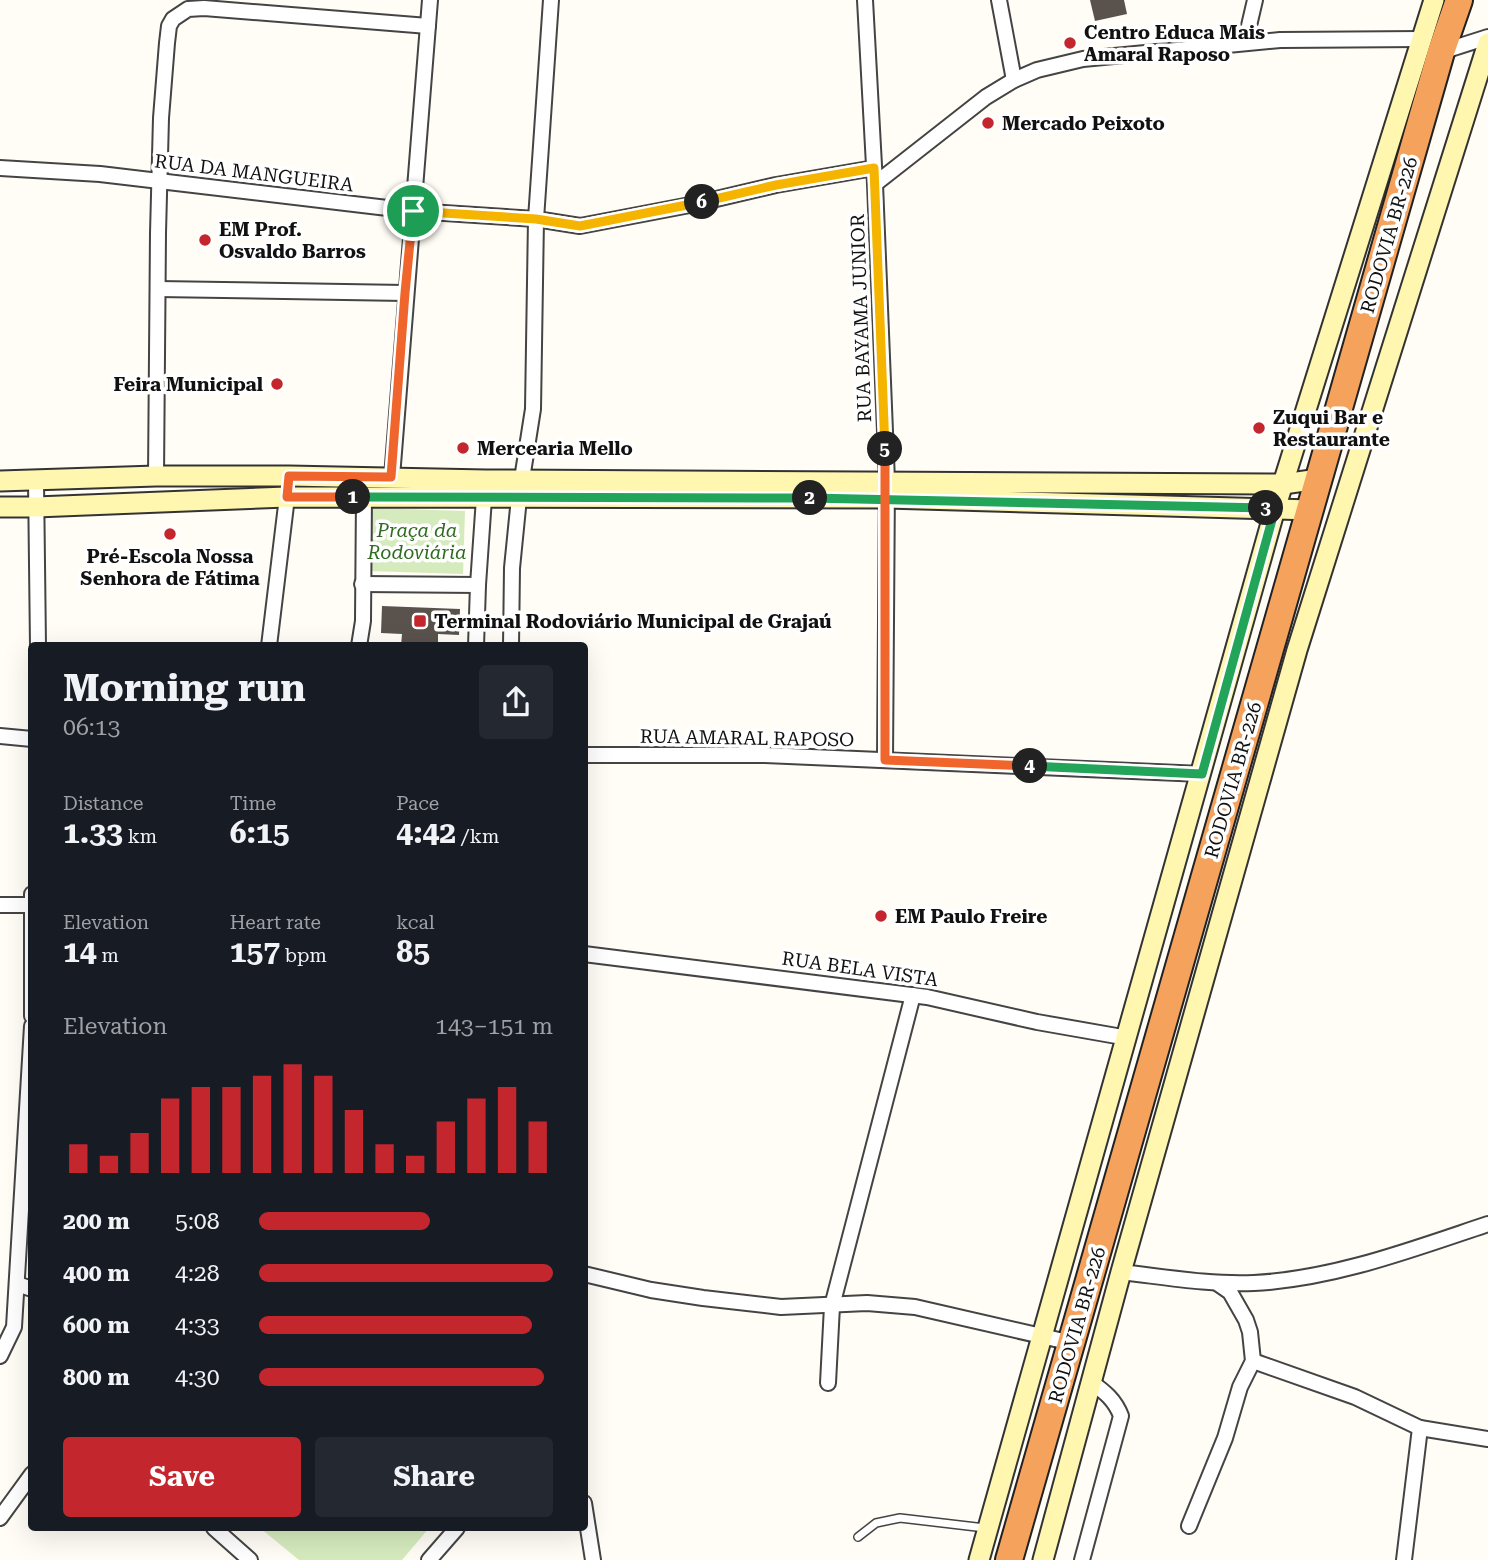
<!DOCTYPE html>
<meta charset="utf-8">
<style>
body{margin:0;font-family:"Roboto Serif",serif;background:#242831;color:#f1f3f6;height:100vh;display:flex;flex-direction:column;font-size:26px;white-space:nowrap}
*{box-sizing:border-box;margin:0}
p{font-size:23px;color:#9ea1a6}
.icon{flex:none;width:38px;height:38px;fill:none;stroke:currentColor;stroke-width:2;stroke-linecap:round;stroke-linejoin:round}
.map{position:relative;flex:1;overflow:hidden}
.sheet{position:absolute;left:28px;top:642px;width:560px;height:889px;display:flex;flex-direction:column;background:#171b24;border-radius:7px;box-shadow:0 7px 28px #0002}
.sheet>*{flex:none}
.pin{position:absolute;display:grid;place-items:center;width:60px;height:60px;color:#fff;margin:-30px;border:4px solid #fff;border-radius:50%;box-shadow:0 2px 7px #0007}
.km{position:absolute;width:35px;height:35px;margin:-18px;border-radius:50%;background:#222;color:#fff;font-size:19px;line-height:35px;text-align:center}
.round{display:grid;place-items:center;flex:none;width:74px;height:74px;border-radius:7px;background:#242831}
.head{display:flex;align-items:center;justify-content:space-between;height:119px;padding:0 35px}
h1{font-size:38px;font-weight:700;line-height:52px}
.stats{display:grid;grid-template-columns:repeat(3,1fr);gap:10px;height:119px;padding:7px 35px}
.stats div{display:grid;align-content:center}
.stats b{font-size:30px;font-weight:700}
.stats small{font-size:19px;font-weight:400}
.stats p{font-size:19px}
.chart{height:196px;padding:14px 35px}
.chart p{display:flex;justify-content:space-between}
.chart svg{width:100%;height:126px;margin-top:7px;stroke:#c4262e;stroke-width:6}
.button{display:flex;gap:14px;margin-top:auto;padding:14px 35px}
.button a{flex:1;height:80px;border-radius:7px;background:#c4262e;color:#fff;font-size:28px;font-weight:700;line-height:80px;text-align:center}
.button a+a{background:#242831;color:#f1f3f6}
ul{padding:0 35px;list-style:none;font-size:23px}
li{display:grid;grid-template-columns:112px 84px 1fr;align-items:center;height:52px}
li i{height:18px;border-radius:9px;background:#c4262e}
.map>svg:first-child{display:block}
.green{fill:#d5ebbd}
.building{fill:#5a524d}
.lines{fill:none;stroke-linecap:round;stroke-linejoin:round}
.lane-casing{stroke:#444;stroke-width:10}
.street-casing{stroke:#444;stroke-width:18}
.secondary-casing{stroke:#333;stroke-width:23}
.highway-casing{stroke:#222;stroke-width:30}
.lane{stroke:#fff;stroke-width:7}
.street{stroke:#fff;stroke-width:14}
.secondary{stroke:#fff6b0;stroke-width:19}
.highway{stroke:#f5a25d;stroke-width:26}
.split-1-casing{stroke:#fff;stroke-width:14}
.split-2-casing{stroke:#fff;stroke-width:14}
.split-3-casing{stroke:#fff;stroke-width:14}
.split-4-casing{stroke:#fff;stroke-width:14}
.split-5-casing{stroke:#fff;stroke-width:14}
.split-6-casing{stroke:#fff;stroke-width:14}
.split-7-casing{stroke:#fff;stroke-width:14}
.split-1{stroke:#f0652b;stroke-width:9}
.split-2{stroke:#22a559;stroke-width:9}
.split-3{stroke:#22a559;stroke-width:9}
.split-4{stroke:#22a559;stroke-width:9}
.split-5{stroke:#f0652b;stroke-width:9}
.split-6{stroke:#f5b400;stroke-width:9}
.split-7{stroke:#f5b400;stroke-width:9}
.poi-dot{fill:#c4262e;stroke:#fff;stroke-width:2.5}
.labels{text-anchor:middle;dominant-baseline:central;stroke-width:7;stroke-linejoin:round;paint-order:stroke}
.poi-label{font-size:19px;font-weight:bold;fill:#111;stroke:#fff;text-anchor:start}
.street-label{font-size:19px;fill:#111;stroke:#fff}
.park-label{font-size:19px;font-style:italic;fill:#2f6b1f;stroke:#fff}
</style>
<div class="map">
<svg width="1488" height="1560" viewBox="0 0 1488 1560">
<rect width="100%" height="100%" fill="#fffdf5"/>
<!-- green -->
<g class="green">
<polygon points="371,508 465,511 463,574 368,571"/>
<polygon points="260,1528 429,1528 402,1560 299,1560"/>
</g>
<!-- building -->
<g class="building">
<polygon points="1090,0 1124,0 1127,14 1095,21"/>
<polygon points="382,606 460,609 459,635 438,634 438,646 401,646 402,634 381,633"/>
</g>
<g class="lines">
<defs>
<polyline id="lane" points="858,1537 876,1523 900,1518 985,1528"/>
<g id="street">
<polyline points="865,0 875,184 887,481 885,760"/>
<polyline points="999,0 1014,80"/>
<polyline points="1245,43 1255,0"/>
<polyline points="1441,52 1488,37"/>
<polyline points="0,168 100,174 413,211 536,219 580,226 695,204 776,185 874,168"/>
<polyline points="875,184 986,97 1014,80 1037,70 1083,59 1280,40 1421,39"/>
<polyline points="158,289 405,293"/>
<polyline points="156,476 158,233 161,118 167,43 169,26 173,19 188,9 204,8 428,26"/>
<polyline points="392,477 430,0"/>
<polyline points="522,479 533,409 536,219 551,0"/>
<polyline points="36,481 38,646"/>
<polyline points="362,584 478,585"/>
<polyline points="269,646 287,497"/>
<polyline points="359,646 363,621 364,497"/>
<polyline points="476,646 478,585 484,498"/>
<polyline points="511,646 512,568 519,498"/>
<polyline points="0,736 32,739"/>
<polyline points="584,755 765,755 1202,774"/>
<polyline points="32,894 32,1016"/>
<polyline points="0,905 32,905"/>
<polyline points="584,954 927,997 1037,1022 1128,1038"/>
<path d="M 1121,1272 C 1165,1277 1210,1285 1254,1283 C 1334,1279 1413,1249 1488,1224"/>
<polyline points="584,1274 651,1290 703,1298 781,1307 867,1303 915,1307 1072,1343"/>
<polyline points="17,1284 32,1289"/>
<polyline points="0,1356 14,1327 32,1026"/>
<polyline points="1253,1361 1355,1397 1420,1428 1488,1439"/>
<polyline points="828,1383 832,1306 913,995"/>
<polyline points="584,1503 593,1560"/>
<polyline points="0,1518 32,1474"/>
<polyline points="1189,1526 1225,1438 1240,1387 1253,1361 1250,1332 1246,1320 1230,1292 1217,1283"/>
<polyline points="214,1528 250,1560"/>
<polyline points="429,1560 457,1528"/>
<path d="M 1082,1560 L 1121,1416 C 1115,1400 1105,1392 1091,1382"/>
<polyline points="1404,1560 1420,1428"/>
</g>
<g id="secondary">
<polyline points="0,481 156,476 289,476 486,480 1283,484 1319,479"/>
<polyline points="0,507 36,507 287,497 886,498 1310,510"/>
<polyline points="979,1560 1275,509 1434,0"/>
<polyline points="1043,1560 1121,1272 1297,650 1488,43"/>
</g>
<polyline id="highway" points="1009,1560 1441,52 1459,0"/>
</defs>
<!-- lane casing -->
<use href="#lane" class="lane-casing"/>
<!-- street casing -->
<use href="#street" class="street-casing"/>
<!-- secondary casing -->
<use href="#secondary" class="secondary-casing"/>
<!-- highway casing -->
<use href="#highway" class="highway-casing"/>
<!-- lane -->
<use href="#lane" class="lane"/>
<!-- street -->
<use href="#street" class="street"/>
<!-- secondary -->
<use href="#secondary" class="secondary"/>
<!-- highway -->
<use href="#highway" class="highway"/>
</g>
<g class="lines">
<defs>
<polyline id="split-1" points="353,497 287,497 289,476 391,477 405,293 413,211"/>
<polyline id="split-2" points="353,497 810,498"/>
<polyline id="split-3" points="810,498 1266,508"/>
<polyline id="split-4" points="1030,766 1202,774 1275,509 1266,508"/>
<polyline id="split-5" points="885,449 885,760 1030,766"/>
<polyline id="split-6" points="702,202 776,185 874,168 885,449"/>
<polyline id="split-7" points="413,211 536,219 580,226 702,202"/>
</defs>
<!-- split-1 casing -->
<use href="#split-1" class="split-1-casing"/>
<!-- split-2 casing -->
<use href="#split-2" class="split-2-casing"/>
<!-- split-3 casing -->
<use href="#split-3" class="split-3-casing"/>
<!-- split-4 casing -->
<use href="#split-4" class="split-4-casing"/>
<!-- split-5 casing -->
<use href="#split-5" class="split-5-casing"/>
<!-- split-6 casing -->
<use href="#split-6" class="split-6-casing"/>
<!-- split-7 casing -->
<use href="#split-7" class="split-7-casing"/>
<!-- split-1 -->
<use href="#split-1" class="split-1"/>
<!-- split-2 -->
<use href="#split-2" class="split-2"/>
<!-- split-3 -->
<use href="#split-3" class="split-3"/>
<!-- split-4 -->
<use href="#split-4" class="split-4"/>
<!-- split-5 -->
<use href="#split-5" class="split-5"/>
<!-- split-6 -->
<use href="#split-6" class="split-6"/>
<!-- split-7 -->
<use href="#split-7" class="split-7"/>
</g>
<!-- markers -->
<g class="poi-dot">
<circle cx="1070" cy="43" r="7"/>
<circle cx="988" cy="123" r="7"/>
<circle cx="205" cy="240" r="7"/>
<circle cx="277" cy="384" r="7"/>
<circle cx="1259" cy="428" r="7"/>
<circle cx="463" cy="448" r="7"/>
<circle cx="170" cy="534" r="7"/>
<rect x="413" y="614" width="14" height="14" rx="3.5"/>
<circle cx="881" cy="916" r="7"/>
</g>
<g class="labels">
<!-- poi labels -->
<g class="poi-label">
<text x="1084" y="32">Centro Educa Mais<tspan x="1084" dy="22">Amaral Raposo</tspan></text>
<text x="1002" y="123">Mercado Peixoto</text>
<text x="219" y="229">EM Prof.<tspan x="219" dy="22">Osvaldo Barros</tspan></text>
<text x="263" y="384" text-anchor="end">Feira Municipal</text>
<text x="1273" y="417">Zuqui Bar e<tspan x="1273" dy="22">Restaurante</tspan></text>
<text x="477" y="448">Mercearia Mello</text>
<text x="170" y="556" text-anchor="middle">Pré-Escola Nossa<tspan x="170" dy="22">Senhora de Fátima</tspan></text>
<text x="434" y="621">Terminal Rodoviário Municipal de Grajaú</text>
<text x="895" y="916">EM Paulo Freire</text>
</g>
<!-- street labels -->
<g class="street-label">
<text transform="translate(254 173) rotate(7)">RUA DA MANGUEIRA</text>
<text transform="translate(1389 235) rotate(-74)">RODOVIA BR-226</text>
<text transform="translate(861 318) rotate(-92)">RUA BAYAMA JUNIOR</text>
<text transform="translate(747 738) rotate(1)">RUA AMARAL RAPOSO</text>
<text transform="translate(1233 780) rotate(-74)">RODOVIA BR-226</text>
<text transform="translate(860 969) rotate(8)">RUA BELA VISTA</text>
<text transform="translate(1077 1325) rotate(-74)">RODOVIA BR-226</text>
</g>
<!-- park labels -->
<g class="park-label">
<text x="417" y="530">Praça da<tspan x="417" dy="22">Rodoviária</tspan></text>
</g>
</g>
</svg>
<div class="pin" style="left:413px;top:211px;background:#1e9e55"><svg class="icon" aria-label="arrive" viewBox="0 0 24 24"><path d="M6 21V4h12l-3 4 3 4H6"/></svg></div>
<b class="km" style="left:353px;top:497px">1</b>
<b class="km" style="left:810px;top:498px">2</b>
<b class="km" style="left:1266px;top:508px">3</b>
<b class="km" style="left:1030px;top:766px">4</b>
<b class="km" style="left:885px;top:449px">5</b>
<b class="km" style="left:702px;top:202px">6</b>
<section class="sheet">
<div class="head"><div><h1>Morning run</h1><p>06:13</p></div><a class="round"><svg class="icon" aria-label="share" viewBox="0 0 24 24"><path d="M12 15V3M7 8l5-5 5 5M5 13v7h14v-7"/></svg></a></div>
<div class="stats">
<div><p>Distance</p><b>1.33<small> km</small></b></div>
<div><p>Time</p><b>6:15</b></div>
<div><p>Pace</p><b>4:42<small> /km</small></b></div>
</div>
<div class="stats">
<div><p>Elevation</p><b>14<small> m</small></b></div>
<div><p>Heart rate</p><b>157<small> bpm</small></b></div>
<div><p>kcal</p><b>85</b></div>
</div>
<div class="chart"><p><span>Elevation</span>143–151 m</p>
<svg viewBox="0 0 160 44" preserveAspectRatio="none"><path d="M5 44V34M15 44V38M25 44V30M35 44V18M45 44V14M55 44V14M65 44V10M75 44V6M85 44V10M95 44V22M105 44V34M115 44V38M125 44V26M135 44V18M145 44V14M155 44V26"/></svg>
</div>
<ul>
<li><b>200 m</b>5:08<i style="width:58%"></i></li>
<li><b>400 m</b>4:28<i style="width:100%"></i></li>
<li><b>600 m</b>4:33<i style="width:93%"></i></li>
<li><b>800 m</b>4:30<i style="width:97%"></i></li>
</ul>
<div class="button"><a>Save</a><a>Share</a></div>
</section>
</div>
